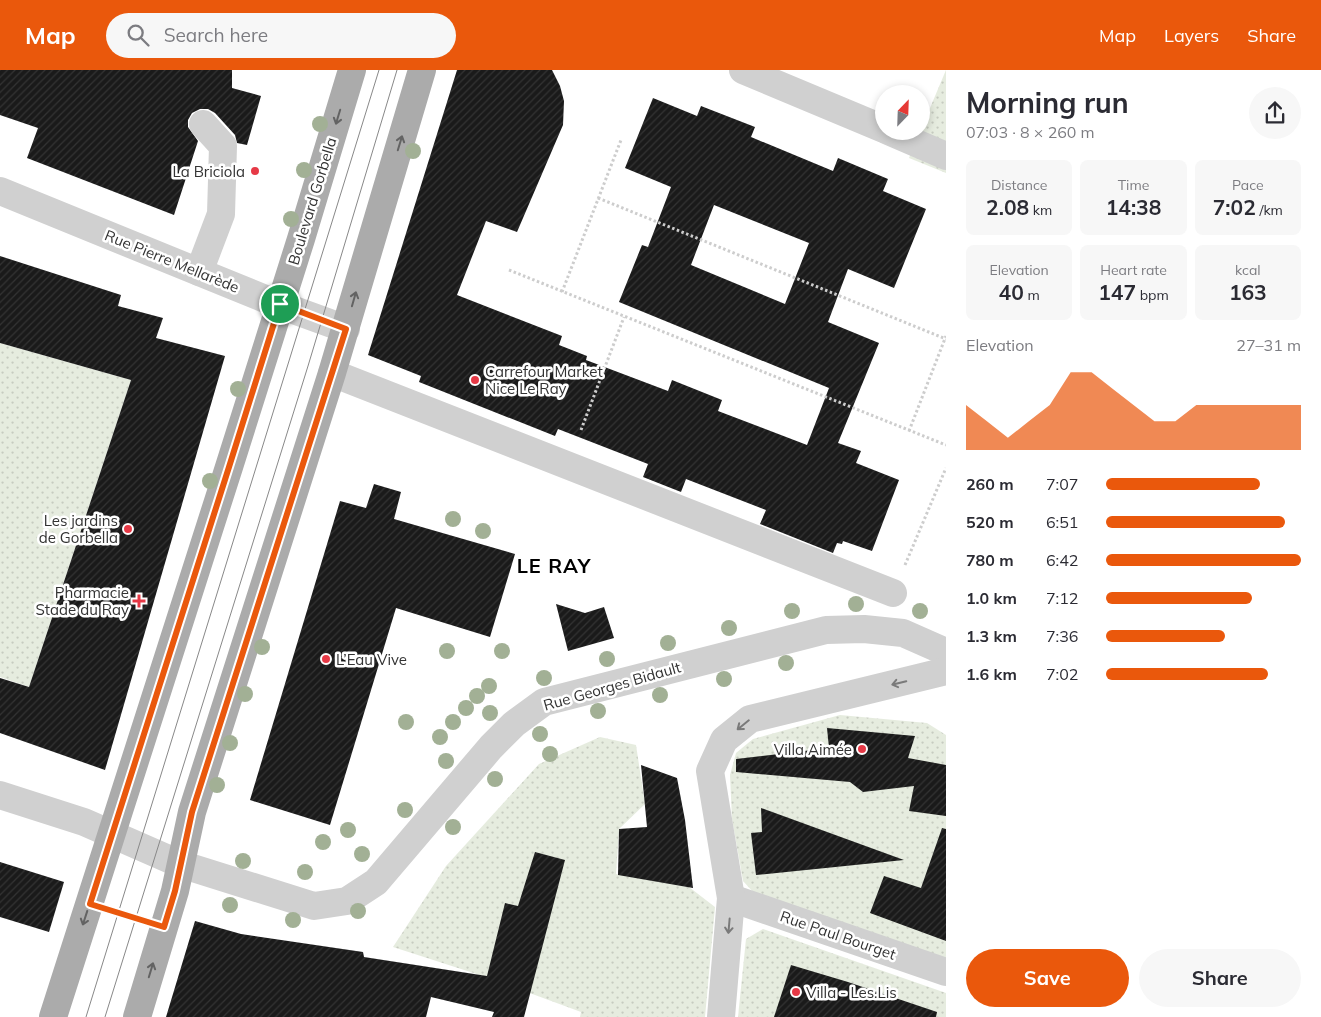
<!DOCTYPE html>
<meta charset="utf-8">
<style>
body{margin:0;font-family:Mulish,sans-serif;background:#f7f7f7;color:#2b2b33;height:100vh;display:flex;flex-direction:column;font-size:19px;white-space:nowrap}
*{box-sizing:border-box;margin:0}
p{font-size:16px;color:#7c7c81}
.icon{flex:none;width:28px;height:28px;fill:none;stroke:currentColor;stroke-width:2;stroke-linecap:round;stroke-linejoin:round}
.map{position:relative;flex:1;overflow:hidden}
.panel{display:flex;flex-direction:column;background:#fff;width:375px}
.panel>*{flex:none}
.needle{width:32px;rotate:23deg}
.buttons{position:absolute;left:875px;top:15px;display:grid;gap:10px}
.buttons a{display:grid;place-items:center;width:55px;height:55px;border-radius:50%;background:#fff;box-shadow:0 2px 8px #0003;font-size:25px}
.pin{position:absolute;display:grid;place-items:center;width:42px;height:42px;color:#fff;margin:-21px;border:2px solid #fff;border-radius:50%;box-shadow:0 1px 5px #0007}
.round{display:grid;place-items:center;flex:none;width:52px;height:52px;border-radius:26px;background:#f7f7f7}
.overview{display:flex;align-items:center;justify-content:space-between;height:85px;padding:0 20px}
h1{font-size:28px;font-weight:700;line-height:38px}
.stats{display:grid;grid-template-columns:repeat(3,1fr);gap:8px;height:85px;padding:5px 20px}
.stats div{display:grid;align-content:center;border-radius:8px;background:#f7f7f7;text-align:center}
.stats b{font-size:21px;font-weight:700}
.stats small{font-size:14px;font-weight:400}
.stats p{font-size:14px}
.chart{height:140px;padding:10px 20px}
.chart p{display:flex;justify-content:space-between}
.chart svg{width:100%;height:90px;margin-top:5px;fill:#ea580c;opacity:.7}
.button{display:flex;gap:10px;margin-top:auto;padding:10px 20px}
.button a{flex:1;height:58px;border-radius:30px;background:#ea580c;color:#fff;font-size:20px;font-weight:700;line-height:58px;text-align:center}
.button a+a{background:#f7f7f7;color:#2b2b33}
ul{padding:0 20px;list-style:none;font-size:16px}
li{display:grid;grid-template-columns:80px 60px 1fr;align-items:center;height:38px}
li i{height:12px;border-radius:6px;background:#ea580c}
header{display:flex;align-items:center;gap:30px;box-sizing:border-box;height:70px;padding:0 25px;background:#ea580c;color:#fff}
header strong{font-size:24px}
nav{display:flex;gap:28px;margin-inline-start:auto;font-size:18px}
.search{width:350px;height:45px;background:#f7f7f7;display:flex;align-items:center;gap:12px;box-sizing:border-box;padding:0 18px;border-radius:28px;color:#7c7c81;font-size:19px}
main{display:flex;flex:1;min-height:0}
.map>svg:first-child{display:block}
.park{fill:url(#park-dots)}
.building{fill:url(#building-hatch);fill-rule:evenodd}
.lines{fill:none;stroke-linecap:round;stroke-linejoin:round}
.path{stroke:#cdcdcd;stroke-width:3;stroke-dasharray:2.5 2.5;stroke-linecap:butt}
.minor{stroke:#d0d0d0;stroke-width:28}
.major{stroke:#ababab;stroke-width:28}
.tram{stroke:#888;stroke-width:1}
.tree{fill:#a2b095}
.oneway{stroke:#636363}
.oneway2{stroke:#7a7a7a}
.route-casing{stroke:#fff;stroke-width:10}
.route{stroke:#ea580c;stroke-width:6}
.poi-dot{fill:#e63946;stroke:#fff;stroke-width:2}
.labels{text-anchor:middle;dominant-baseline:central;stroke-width:5;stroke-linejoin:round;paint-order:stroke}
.poi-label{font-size:15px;fill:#333;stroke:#fff;text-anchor:end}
.street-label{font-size:15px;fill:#333;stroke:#fff}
.district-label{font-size:20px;font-weight:bold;letter-spacing:1px;fill:#000;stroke:#fff}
</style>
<header>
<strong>Map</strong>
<div class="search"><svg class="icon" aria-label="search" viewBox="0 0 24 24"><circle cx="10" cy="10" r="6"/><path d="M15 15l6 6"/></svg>Search here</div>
<nav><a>Map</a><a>Layers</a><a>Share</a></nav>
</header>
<main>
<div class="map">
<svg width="946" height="947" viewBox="0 0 946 947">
<defs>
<pattern id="park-dots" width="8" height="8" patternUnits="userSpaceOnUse" patternTransform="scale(1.25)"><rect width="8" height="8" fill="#e6ecdf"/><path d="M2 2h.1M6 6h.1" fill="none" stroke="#c6cbc0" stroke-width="1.8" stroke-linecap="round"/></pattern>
<pattern id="building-hatch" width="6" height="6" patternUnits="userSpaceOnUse" patternTransform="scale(1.25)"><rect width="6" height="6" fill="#1a1a1a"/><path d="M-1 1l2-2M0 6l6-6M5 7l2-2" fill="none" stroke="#333"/></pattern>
</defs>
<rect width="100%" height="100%" fill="#fff"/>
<!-- park -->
<g class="park">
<polygon points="946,0 946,103 909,88"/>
<polygon points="0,273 131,310 29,617 0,607"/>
<polygon points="840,645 927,653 946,665 946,889 754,823 743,811 732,749 730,705 736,683 753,669"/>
<polygon points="600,667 636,675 645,734 619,759 616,804 689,817 715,837 705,947 580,947 581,942 492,909 393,877 446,796 539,694"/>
<polygon points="763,859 946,923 946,947 738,947 746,869"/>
</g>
<!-- building -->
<g class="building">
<polygon points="0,0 232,0 232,18 261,26 247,75 237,73 235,65 215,43 208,39 200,39 192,43 188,50 188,57 198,71 174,145 27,88 38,58 0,45"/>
<path d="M 457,0 L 552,0 L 560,16 L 564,31 L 563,55 L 517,162 L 486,151 L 457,225 L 562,266 L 559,275 L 587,286 L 586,290 L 668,321 L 672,310 L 722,330 L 718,341 L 807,375 L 829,318 L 619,232 L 642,175 L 648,177 L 671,117 L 625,98 L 653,28 L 697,46 L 701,36 L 755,57 L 751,67 L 833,101 L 838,88 L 888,109 L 883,121 L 926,139 L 894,218 L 848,199 L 828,252 L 879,273 L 838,373 L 861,381 L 856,393 L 899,410 L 872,481 L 843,471 L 842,474 L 837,473 L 833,483 L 760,454 L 766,440 L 686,409 L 681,422 L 643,407 L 648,394 L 558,359 L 555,366 L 419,312 L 421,306 L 368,285 ZM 714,135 L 809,173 L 785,234 L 691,195 Z"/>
<polygon points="0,186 121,225 118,236 163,248 156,268 225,286 105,700 0,663 0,608 29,617 131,310 0,273"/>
<polygon points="374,414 401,422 394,449 515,484 490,567 396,538 330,755 250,730 340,431 366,438"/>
<polygon points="556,534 585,543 604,537 614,568 568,581"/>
<polygon points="827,658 915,666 908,688 946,695 946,746 909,741 914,716 863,722 850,712 736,702 736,689 829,678"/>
<polygon points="641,695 677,708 685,750 693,818 618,805 619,759 647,757"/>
<polygon points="761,738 904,790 756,805 751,763 762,762"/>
<polygon points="942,758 946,759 946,871 870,843 884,806 921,818"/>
<polygon points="535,782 565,790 524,947 492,947 494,942 431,927 426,947 166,947 195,851 241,864 363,882 364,887 487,906 505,833 518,836"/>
<polygon points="0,792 64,812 49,862 0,847"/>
<polygon points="791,895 848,912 937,942 936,947 774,947"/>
</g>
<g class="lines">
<!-- path -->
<g class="path">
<polyline points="598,128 946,269"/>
<polyline points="509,200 946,375"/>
<polyline points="562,222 621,70"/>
<polyline points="581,360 624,247"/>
<polyline points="909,361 946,266"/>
<polyline points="905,495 946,398"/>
<polyline points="119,844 134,849"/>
</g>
<!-- minor -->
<g class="minor">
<polyline points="743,0 884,59"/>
<polyline points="888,61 946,86"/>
<polyline points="0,121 280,235 346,259"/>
<polyline points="199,202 221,144 223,76 203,54"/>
<polyline points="332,303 893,523"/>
<polyline points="0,725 84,752 180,794 314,836 347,831 376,812 491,677 514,654 544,632 826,560 864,559 903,563 946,582"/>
<polyline points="731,828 946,902"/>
<polyline points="721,947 731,828 710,701 724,670 750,649 946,601"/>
</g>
<!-- major -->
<g class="major">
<polyline points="53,947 229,397 301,169 352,0"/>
<polyline points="137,947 175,821 192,742 332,303 422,0"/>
</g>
<!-- tram -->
<g class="tram">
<polyline points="86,947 379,0"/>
<polyline points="105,947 308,296 397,0"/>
</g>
</g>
<!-- trees -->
<g class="tree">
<circle cx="320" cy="54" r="8"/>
<circle cx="413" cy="81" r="8"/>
<circle cx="304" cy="100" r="8"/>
<circle cx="291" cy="149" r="8"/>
<circle cx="238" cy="319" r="8"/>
<circle cx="210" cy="411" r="8"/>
<circle cx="453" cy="449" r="8"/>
<circle cx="483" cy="461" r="8"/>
<circle cx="856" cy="534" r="8"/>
<circle cx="792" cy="541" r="8"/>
<circle cx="920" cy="541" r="8"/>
<circle cx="729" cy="558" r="8"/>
<circle cx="668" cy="573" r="8"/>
<circle cx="262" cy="577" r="8"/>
<circle cx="447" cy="581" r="8"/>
<circle cx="502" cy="581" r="8"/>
<circle cx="607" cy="589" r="8"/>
<circle cx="786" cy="593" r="8"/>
<circle cx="544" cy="608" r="8"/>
<circle cx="724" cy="609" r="8"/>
<circle cx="489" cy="616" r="8"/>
<circle cx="245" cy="624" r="8"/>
<circle cx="660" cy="625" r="8"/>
<circle cx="477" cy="626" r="8"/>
<circle cx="466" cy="638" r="8"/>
<circle cx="598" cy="641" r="8"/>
<circle cx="490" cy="643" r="8"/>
<circle cx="406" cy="652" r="8"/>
<circle cx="453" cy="652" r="8"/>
<circle cx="540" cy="664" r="8"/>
<circle cx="440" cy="667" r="8"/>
<circle cx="230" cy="673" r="8"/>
<circle cx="550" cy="684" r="8"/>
<circle cx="446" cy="691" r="8"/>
<circle cx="495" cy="709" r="8"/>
<circle cx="217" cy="715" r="8"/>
<circle cx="405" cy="740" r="8"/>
<circle cx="453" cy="757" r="8"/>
<circle cx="348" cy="760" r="8"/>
<circle cx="323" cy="772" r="8"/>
<circle cx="362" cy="784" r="8"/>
<circle cx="243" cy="791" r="8"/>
<circle cx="305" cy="802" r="8"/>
<circle cx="230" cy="835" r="8"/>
<circle cx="358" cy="841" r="8"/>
<circle cx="293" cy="850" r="8"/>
</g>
<!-- one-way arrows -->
<defs><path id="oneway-shaft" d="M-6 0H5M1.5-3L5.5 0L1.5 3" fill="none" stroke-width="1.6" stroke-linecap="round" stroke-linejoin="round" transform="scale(1.25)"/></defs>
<g class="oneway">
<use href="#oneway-shaft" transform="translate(338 47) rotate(107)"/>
<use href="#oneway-shaft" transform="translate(400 73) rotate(-73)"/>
<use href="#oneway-shaft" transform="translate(354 229) rotate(-74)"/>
<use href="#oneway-shaft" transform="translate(85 848) rotate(108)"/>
<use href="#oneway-shaft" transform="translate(151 900) rotate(-73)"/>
</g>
<g class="oneway2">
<use href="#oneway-shaft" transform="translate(899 613) rotate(166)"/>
<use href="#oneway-shaft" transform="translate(743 655) rotate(141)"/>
<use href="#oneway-shaft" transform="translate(729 856) rotate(95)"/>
</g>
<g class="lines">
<defs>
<polygon id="route" points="280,234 346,259 192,742 175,821 164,857 90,834 229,397"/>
</defs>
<!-- route casing -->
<use href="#route" class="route-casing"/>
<!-- route -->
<use href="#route" class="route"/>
</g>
<!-- markers -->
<g class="poi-dot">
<circle cx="255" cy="101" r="5"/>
<circle cx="475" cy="310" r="5"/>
<circle cx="128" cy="459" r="5"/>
<path d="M136.5 523.5h5v5h5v5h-5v5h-5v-5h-5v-5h5z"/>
<circle cx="326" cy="589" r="5"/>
<circle cx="862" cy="679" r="5"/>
<circle cx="796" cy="922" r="5"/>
</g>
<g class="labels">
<!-- poi labels -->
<g class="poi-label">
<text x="245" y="101">La Briciola</text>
<text x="485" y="301" text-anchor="start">Carrefour Market<tspan x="485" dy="17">Nice Le Ray</tspan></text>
<text x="118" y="450">Les jardins<tspan x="118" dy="17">de Gorbella</tspan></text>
<text x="129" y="522">Pharmacie<tspan x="129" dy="17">Stade du Ray</tspan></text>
<text x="336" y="589" text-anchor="start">L’Eau Vive</text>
<text x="852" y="679">Villa Aimée</text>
<text x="806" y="922" text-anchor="start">Villa - Les.Lis</text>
</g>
<!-- street labels -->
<g class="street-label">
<text transform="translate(312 131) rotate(-73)">Boulevard Gorbella</text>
<text transform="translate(172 191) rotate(22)">Rue Pierre Mellarède</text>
<text transform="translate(612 616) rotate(-16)">Rue Georges Bidault</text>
<text transform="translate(838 865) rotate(19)">Rue Paul Bourget</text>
</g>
<!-- district labels -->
<g class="district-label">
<text x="554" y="495">LE RAY</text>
</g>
</g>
</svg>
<div class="buttons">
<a><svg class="needle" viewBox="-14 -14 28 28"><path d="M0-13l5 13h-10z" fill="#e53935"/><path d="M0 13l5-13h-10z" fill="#7c7c81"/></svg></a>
</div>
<div class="pin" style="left:280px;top:234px;background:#1e9e55"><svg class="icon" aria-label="arrive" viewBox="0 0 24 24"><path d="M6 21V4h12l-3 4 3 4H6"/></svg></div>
</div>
<section class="panel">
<div class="overview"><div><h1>Morning run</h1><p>07:03 · 8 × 260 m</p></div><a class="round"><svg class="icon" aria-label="share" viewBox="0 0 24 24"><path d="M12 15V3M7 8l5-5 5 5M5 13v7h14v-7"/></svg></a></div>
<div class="stats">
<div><p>Distance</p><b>2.08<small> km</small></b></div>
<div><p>Time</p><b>14:38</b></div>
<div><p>Pace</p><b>7:02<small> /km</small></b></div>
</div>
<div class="stats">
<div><p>Elevation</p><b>40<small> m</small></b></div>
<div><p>Heart rate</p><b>147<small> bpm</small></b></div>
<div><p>kcal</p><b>163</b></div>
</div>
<div class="chart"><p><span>Elevation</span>27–31 m</p>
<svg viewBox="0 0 160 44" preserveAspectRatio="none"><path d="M0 44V22L10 30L20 38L30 30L40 22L50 6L60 6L70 14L80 22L90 30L100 30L110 22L120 22L130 22L140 22L150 22L160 22V44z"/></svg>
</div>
<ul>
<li><b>260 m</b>7:07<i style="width:79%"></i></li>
<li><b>520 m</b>6:51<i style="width:92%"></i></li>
<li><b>780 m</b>6:42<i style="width:100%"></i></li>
<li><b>1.0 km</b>7:12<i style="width:75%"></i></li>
<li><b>1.3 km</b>7:36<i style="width:61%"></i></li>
<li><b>1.6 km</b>7:02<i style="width:83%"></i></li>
</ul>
<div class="button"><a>Save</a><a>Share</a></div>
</section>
</main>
